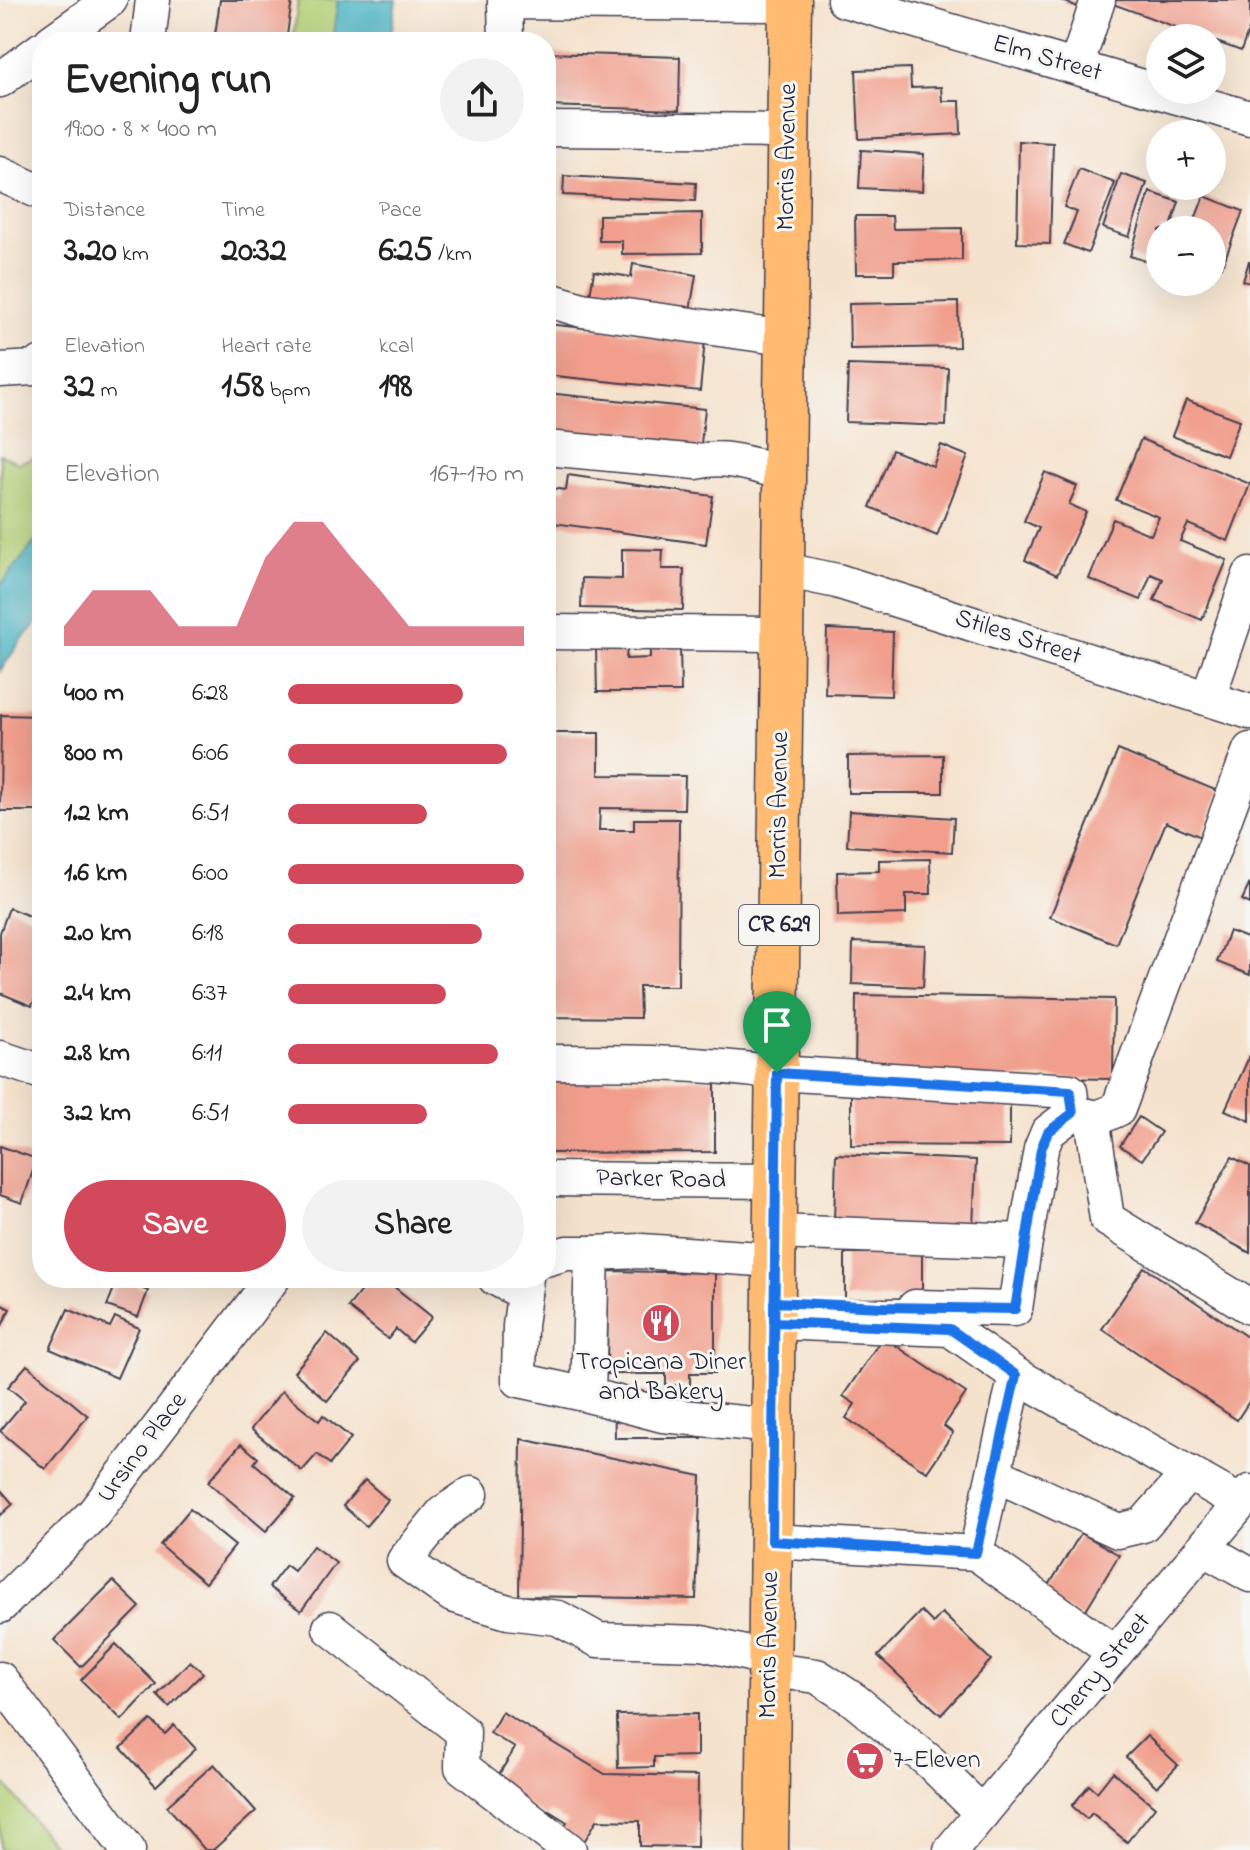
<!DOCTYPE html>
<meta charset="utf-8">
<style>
body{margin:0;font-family:"Indie Flower",sans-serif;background:#f2f2f2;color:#222;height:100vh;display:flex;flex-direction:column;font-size:30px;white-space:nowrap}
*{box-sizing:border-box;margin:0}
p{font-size:26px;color:#767676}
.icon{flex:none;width:44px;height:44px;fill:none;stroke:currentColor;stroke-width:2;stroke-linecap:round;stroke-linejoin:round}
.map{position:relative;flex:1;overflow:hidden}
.sheet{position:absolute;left:32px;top:32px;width:524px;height:1256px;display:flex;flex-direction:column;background:#fff;border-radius:32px;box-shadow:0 8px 32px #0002}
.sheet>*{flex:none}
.fabs{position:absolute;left:1146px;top:24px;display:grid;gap:16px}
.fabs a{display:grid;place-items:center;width:80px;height:80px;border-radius:50%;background:#fff;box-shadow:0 8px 32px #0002;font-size:40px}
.pin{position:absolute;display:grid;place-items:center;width:68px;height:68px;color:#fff;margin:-82px -34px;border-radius:50% 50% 50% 0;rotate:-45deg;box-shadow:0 0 8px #0007}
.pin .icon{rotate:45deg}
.round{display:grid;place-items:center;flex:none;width:84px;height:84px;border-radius:42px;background:#f2f2f2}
.overview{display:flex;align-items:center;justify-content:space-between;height:136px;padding:0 32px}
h1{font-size:44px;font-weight:800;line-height:60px}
.stats{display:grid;grid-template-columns:repeat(3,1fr);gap:12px;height:136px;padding:8px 32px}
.stats div{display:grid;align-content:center}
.stats b{font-size:34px;font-weight:800}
.stats small{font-size:22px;font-weight:400}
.stats p{font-size:22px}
.chart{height:224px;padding:16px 32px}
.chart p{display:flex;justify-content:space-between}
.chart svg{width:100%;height:144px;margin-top:8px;fill:#d1495b;opacity:.7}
.action{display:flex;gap:16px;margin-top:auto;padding:16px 32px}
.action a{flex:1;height:92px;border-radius:48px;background:#d1495b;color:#fff;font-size:32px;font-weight:800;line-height:92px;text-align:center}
.action a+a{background:#f2f2f2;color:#222}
ul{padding:0 32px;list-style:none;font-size:26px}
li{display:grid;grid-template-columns:128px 96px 1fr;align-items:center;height:60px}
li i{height:20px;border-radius:10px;background:#d1495b}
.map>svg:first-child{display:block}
.green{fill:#b2cf76;stroke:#6a7858;stroke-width:2}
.water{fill:#46b3c2;stroke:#346a7e;stroke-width:2}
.building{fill:#f19f8c}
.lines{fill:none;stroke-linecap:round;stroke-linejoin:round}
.minor-casing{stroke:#423f51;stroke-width:37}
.major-casing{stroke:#423f51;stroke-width:45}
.minor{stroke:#fff;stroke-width:34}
.major{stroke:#ffbb71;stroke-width:42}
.route-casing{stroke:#fff;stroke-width:16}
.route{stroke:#1a73e8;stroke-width:10}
.labels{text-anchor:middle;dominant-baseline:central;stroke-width:6;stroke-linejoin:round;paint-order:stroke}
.shield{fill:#f6f6f2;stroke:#626272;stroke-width:2}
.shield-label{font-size:24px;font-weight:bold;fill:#22223b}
.street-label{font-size:26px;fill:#22223b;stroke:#f6f6f2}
.poi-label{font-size:26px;fill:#22223b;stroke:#f6f6f2}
</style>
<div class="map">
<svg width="1250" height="1850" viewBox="0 0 1250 1850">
<rect width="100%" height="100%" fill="#f6f6f2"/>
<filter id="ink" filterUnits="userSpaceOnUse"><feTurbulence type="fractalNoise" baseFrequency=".0125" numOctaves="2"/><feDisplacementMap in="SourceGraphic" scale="16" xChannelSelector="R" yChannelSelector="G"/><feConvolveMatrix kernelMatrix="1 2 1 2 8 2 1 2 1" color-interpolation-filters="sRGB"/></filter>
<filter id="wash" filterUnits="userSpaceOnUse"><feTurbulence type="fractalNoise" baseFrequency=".006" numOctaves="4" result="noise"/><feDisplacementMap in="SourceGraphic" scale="32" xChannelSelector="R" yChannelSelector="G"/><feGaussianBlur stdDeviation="1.8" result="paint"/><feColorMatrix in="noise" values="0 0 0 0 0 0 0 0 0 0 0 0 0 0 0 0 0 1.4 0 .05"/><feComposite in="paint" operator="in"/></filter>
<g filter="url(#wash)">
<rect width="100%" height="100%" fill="#f5e2cc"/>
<!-- green -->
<g class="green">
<polygon points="298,0 338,0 332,42 293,42"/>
<polygon points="0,454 18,463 42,455 42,533 0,586"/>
<polygon points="0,1778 57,1850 0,1850"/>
</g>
<!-- water -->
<g class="water">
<polygon points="338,0 396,0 390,42 332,42"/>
<polygon points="42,533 42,617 23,638 0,671 0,586"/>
</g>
<g id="blocks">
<!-- building -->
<g class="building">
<polygon points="220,0 292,0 286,42 214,42"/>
<polygon points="1060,0 1080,0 1078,7"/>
<polygon points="1115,0 1250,0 1250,26 1241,51 1113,4"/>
<polygon points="546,53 680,57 679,110 546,106"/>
<polygon points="910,68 911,88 941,87 942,101 960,101 961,134 859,139 856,70"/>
<polygon points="1019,141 1053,143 1050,244 1017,243"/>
<polygon points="861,150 924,154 922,191 859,188"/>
<polygon points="1079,169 1115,183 1088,253 1064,244 1077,212 1064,207"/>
<polygon points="1121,174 1147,183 1129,237 1103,228"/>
<polygon points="564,176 696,183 695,201 563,195"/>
<polygon points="1150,192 1179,202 1170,230 1160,230 1158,265 1130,256"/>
<polygon points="1204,196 1243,211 1222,267 1212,263 1212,230 1191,230"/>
<polygon points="702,213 702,253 622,254 622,241 599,241 599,215"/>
<polygon points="855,216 892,216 893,229 962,228 962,260 894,261 894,274 856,274"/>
<polygon points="1249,261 1250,261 1250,283 1243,281"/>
<polygon points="633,264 696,275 688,323 588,307 594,271 631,277"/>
<polygon points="958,302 959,347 850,349 849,304"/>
<polygon points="546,324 705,340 700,391 546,375"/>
<polygon points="848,365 948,368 946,426 846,422"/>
<polygon points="546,393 705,409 699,460 546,444"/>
<polygon points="1186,400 1240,420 1226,456 1172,436"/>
<polygon points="1141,439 1250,484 1228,541 1188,524 1180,541 1227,560 1202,620 1154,600 1163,579 1151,574 1141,600 1089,579 1113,519 1151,535 1159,517 1116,500"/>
<polygon points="941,445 968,456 937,536 870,507 892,450 933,466"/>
<polygon points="1045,472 1077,486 1069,504 1086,512 1057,575 1025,560 1039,528 1024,521"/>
<polygon points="568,475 713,496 706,544 546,522 546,487 566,490"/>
<polygon points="622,549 663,550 662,569 684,569 683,610 581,608 582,578 622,579"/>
<polygon points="827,629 893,632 891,696 825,694"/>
<polygon points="650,647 680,647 681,692 597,692 596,649 627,648 626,659 650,658"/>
<polygon points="546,649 549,649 550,692 546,692"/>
<polygon points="1,715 42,716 42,811 0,811"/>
<polygon points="546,733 599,733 599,775 685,776 684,809 600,808 599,830 634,830 634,819 679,819 678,986 639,986 640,1018 546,1017"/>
<polygon points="1118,750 1220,792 1201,837 1166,822 1116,944 1050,917"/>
<polygon points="943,755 943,793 848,793 848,756"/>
<polygon points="849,811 954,818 952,852 847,846"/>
<polygon points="930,859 931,894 906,894 906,914 838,916 837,872 879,871 879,860"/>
<polygon points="1250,883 1250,904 1242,900"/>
<polygon points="9,908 42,921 42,979 32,1006 0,993 0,933"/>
<polygon points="1229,931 1250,939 1250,975 1217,962"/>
<polygon points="853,942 925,945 923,987 852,984"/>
<polygon points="856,995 1114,999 1113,1079 855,1075"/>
<polygon points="1250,1055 1250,1121 1225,1110"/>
<polygon points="546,1079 715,1079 715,1152 546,1153"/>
<polygon points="851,1091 1010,1092 1010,1146 851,1145"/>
<polygon points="1139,1117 1161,1132 1142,1160 1120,1146"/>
<polygon points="0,1146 37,1159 22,1203 0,1195"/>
<polygon points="836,1154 976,1160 973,1228 834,1222"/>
<polygon points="1232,1157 1250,1166 1250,1253 1195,1223"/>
<polygon points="845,1253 922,1253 922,1298 845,1299"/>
<polygon points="1144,1267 1250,1339 1250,1400 1237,1420 1102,1329"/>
<polygon points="608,1271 715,1273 715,1373 690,1373 690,1386 666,1385 666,1374 607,1374"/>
<polygon points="118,1278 148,1291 138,1317 107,1306"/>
<polygon points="371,1278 383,1278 432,1317 411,1342 396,1329 388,1339 348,1307"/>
<polygon points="0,1304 10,1309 0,1330"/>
<polygon points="68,1309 110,1327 115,1317 139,1328 117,1378 50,1349"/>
<polygon points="327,1333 360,1362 327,1401 294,1372"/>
<polygon points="883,1337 966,1393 944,1426 953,1433 927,1472 846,1418 855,1404 843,1396"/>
<polygon points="27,1365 88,1416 45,1469 0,1431 25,1401 8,1387"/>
<polygon points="282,1391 319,1421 323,1415 351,1438 330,1464 317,1454 302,1471 251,1429"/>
<polygon points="614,1393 702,1393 702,1438 615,1438"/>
<polygon points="521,1439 701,1476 696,1599 519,1596"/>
<polygon points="241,1444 258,1458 254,1463 295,1498 266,1531 208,1482"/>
<polygon points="365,1480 388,1500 366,1526 343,1506"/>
<polygon points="0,1489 13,1504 0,1516"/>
<polygon points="190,1509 235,1546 205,1583 160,1545"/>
<polygon points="1081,1533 1119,1555 1081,1618 1043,1595"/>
<polygon points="313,1546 336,1563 301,1611 269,1587 286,1565 294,1571"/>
<polygon points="113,1581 140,1607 81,1667 54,1640"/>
<polygon points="921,1611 933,1623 942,1613 991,1660 941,1715 878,1656"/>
<polygon points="116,1644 156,1684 122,1720 81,1680"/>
<polygon points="190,1661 203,1673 169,1707 157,1695"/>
<polygon points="502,1712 605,1774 698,1776 697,1847 640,1846 640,1821 597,1820 582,1845 560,1832 567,1822 549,1811 546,1817 493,1784 515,1748 490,1733"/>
<polygon points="697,1714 697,1756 654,1757 654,1767 618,1768 617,1715"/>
<polygon points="151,1720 165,1734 174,1725 196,1749 156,1786 121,1748"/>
<polygon points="1147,1736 1178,1765 1157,1787 1126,1757"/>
<polygon points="214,1764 256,1811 213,1850 205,1850 167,1806"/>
<polygon points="1113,1772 1155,1807 1127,1842 1092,1813 1087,1819 1072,1806 1089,1785 1097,1792"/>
</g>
</g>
</g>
<g filter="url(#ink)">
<use href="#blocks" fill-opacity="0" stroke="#423f51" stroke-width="2"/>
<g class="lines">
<defs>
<g id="minor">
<polyline points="844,0 1250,118"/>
<polyline points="51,42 110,0"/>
<polyline points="148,42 153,0"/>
<polyline points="506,42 505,2 790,4"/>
<polyline points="1076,67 1098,0"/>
<polyline points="0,80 42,49"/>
<polyline points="546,129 789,131"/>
<polyline points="0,174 42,193"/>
<polyline points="546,299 582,310 786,338"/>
<polyline points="0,370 34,368 42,363"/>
<path d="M 546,448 L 697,462 C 725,454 756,466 784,473"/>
<polyline points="784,570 837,581 1250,712"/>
<polyline points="546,632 782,634"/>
<polyline points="1208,698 1250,575"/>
<polyline points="0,1058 42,1072"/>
<path d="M 546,1062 C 624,1062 700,1062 777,1073 L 1070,1091 L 1073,1113"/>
<polyline points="1092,1117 1107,1219 1250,1307"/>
<polyline points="546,1179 776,1181"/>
<polyline points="775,1232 1025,1241 1041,1149 1048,1132 1073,1113 1098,1118 1118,1109 1250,750"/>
<polyline points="546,1259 567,1253 592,1253"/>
<polyline points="495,1278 524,1293"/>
<polyline points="526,1278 520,1326 519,1380 588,1395"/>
<polyline points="915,1307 1015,1309 1025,1241"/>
<polyline points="774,1322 950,1329 1016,1375 1241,1503"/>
<polyline points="773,1426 663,1415 588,1395 592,1253 641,1251 775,1260"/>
<polyline points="995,1474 1118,1531 1143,1525 1189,1473"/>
<polyline points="471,1494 443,1513 404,1561 452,1595 508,1612 558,1618 598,1640 702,1643 770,1659"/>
<polyline points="772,1541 976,1553 1115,1653"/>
<polyline points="1204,1549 1250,1575"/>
<polyline points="976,1553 1016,1375"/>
<polyline points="0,1606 94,1513 273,1278"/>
<polyline points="330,1628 463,1732 462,1767 569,1850"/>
<polyline points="770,1670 817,1676 854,1700 930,1762 982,1813"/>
<polyline points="0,1679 128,1850"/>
<polyline points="951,1850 1250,1492"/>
</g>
<polyline id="major" points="767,1850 790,0"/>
</defs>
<!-- minor casing -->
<use href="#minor" class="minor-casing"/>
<!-- major casing -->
<use href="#major" class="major-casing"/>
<!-- minor -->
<use href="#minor" class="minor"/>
<!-- major -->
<use href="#major" class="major"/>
</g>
</g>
<g class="lines" filter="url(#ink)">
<defs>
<polyline id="route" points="777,1073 772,1541 976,1553 1016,1375 950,1329 774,1322 774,1302 882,1307 1015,1309 1041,1149 1048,1132 1073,1113 1070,1091 777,1073"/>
</defs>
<!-- route casing -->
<use href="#route" class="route-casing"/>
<!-- route -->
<use href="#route" class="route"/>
</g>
<!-- icons -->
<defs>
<symbol id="restaurant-disc" viewBox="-11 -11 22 22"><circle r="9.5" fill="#d1495b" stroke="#f6f6f2"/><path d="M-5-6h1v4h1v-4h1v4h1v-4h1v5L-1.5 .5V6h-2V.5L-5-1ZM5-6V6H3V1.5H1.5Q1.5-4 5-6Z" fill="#fff"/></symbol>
<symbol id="supermarket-disc" viewBox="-11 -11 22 22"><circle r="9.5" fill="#d1495b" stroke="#f6f6f2"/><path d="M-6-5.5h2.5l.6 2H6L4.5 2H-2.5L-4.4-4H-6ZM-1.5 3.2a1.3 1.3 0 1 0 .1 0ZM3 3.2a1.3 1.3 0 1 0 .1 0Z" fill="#fff"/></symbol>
</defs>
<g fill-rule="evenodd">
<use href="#restaurant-disc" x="639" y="1301" width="44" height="44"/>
<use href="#supermarket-disc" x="843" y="1739" width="44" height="44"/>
</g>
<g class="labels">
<!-- shield labels -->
<rect class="shield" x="739" y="905" width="80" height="40" rx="6"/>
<g class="shield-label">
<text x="779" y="925">CR 629</text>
</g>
<!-- street labels -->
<g class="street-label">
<text transform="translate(1047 59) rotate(16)">Elm Street</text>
<text transform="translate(788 157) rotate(-89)">Morris Avenue</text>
<text transform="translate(1018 638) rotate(18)">Stiles Street</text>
<text transform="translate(780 805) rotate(-89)">Morris Avenue</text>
<text transform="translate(661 1180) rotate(1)">Parker Road</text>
<text transform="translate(143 1448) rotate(-53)">Ursino Place</text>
<text transform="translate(770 1645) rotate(-89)">Morris Avenue</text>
<text transform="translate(1101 1671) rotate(-50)">Cherry Street</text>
</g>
<!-- poi labels -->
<g class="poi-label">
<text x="661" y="1363">Tropicana Diner<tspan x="661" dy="30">and Bakery</tspan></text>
<text x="893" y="1761" text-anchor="start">7-Eleven</text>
</g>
</g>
</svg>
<div class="fabs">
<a><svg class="icon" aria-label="layers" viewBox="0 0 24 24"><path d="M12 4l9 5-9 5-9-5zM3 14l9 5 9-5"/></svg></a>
<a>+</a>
<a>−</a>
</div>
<div class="pin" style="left:777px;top:1073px;background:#1e9e55"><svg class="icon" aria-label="arrive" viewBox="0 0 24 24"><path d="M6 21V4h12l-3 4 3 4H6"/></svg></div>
<section class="sheet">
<div class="overview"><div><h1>Evening run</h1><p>19:00 · 8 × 400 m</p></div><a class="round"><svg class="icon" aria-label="share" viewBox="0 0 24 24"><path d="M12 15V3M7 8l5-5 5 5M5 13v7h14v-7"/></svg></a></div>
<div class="stats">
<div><p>Distance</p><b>3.20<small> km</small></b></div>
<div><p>Time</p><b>20:32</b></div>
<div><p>Pace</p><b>6:25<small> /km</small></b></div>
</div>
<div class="stats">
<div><p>Elevation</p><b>32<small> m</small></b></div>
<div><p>Heart rate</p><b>158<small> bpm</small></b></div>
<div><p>kcal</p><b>198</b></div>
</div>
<div class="chart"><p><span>Elevation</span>167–170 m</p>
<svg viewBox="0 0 160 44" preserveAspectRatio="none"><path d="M0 44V38L10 27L20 27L30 27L40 38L50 38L60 38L70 17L80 6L90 6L100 17L110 27L120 38L130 38L140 38L150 38L160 38V44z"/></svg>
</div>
<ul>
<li><b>400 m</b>6:28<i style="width:74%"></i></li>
<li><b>800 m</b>6:06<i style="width:93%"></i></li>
<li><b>1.2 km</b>6:51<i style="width:59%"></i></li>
<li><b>1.6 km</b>6:00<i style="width:100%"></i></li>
<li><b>2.0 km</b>6:18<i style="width:82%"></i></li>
<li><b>2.4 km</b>6:37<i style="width:67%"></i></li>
<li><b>2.8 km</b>6:11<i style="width:89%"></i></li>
<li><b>3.2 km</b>6:51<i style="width:59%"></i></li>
</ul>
<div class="action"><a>Save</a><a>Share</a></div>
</section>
</div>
